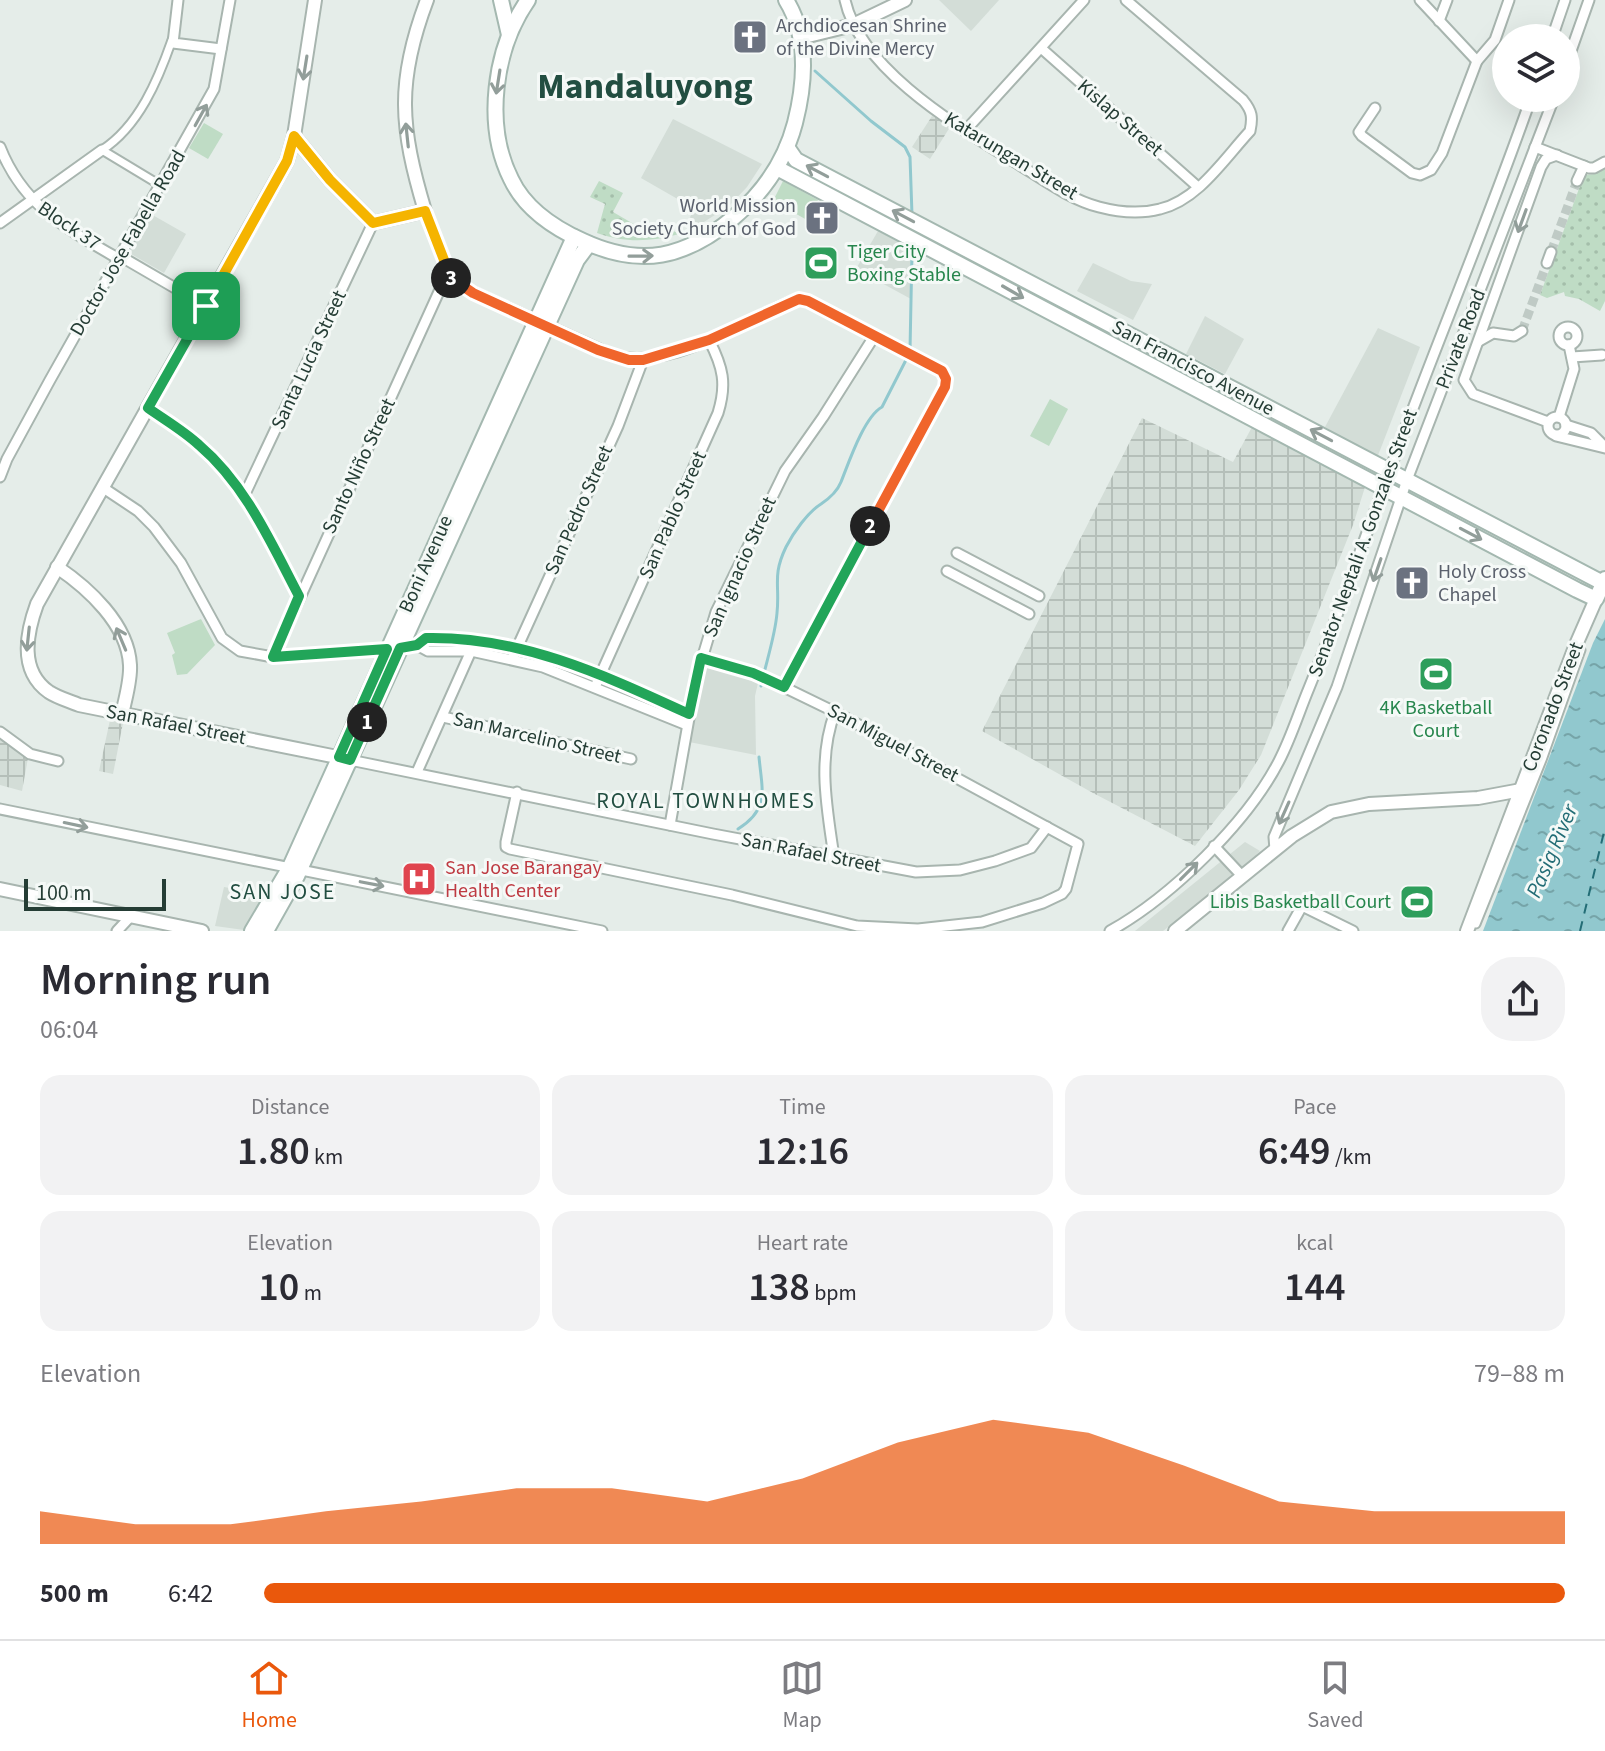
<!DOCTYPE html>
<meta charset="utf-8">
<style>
body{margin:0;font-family:"Source Sans 3",sans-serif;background:#f2f2f3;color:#2b2b33;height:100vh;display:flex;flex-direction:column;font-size:30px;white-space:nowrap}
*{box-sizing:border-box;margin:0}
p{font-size:26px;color:#7c7c81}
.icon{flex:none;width:44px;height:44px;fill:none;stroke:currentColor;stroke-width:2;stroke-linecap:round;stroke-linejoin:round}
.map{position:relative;height:931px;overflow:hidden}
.details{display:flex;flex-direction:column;background:#fff;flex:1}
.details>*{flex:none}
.controls{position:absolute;left:1492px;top:24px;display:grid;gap:16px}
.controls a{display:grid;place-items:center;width:88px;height:88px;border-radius:50%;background:#fff;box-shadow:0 8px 32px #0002;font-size:40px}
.scale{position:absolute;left:24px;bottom:20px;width:142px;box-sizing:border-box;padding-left:8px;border:4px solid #253d35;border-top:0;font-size:22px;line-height:28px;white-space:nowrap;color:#253d35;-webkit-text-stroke:6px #f5f9f7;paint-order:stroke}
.pin{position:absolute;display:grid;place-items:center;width:68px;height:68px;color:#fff;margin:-34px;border-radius:16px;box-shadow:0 4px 12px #0006}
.km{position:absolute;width:40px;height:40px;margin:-20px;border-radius:50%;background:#222;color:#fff;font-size:22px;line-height:40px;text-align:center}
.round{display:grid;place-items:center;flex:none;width:84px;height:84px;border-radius:32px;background:#f2f2f3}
.summary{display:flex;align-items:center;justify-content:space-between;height:136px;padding:0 40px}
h1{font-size:44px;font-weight:600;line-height:60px}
.stats{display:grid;grid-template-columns:repeat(3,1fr);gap:12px;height:136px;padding:8px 40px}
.stats div{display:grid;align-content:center;border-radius:20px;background:#f2f2f3;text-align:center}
.stats b{font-size:40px;font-weight:600}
.stats small{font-size:22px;font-weight:400}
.stats p{font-size:22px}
.chart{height:224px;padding:16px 40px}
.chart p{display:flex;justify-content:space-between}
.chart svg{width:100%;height:144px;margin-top:8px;fill:#ea580c;opacity:.7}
ul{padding:0 40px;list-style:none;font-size:26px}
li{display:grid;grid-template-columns:128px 96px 1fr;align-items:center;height:60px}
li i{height:20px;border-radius:10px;background:#ea580c}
.tabs{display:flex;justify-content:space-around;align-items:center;height:112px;border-top:2px solid #e1e1e2;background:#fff;font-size:22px;color:#7c7c81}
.tabs a{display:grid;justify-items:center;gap:4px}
.tabs .current{color:#ea580c}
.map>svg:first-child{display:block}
.built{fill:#d3ddd7}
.industrial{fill:url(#industrial-grid)}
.grass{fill:#bfdcc5}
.garden{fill:url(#garden-dots)}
.water{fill:url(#water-ripples)}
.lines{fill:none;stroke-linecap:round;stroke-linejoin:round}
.stream{stroke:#91c8ce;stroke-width:3}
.ferry{stroke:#236d76;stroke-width:2;stroke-dasharray:10 8;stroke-linecap:butt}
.minor-tunnel{stroke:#bfcac5;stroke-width:9;stroke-dasharray:9 4.5;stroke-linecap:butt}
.pedestrian-casing{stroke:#a8b5af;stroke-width:11}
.minor-casing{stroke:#a8b5af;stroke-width:13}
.tertiary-casing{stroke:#a8b5af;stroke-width:16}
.secondary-casing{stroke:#a4b8b0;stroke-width:18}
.pedestrian{stroke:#fff;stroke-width:7}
.minor{stroke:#fff;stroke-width:9}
.tertiary{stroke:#fff;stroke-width:12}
.secondary{stroke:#fff;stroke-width:14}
.oneway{stroke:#929e9a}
.split-1-casing{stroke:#fff;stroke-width:16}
.split-2-casing{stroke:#fff;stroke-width:16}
.split-3-casing{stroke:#fff;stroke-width:16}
.split-4-casing{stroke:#fff;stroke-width:16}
.split-1{stroke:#22a559;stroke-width:10}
.split-2{stroke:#22a559;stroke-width:10}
.split-3{stroke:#f0652b;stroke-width:10}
.split-4{stroke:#f5b400;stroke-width:10}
.labels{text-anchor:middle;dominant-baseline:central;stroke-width:6;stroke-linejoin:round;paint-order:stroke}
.worship-label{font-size:20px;fill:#5b616d;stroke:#f5f9f7;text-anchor:start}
.street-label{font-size:20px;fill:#253d35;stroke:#f5f9f7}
.leisure-label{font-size:20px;fill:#27864d;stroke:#f5f9f7;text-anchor:start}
.health-label{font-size:20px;fill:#be3a42;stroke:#f5f9f7;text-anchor:start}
.neighbourhood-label{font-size:22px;letter-spacing:2px;fill:#224e41;stroke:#f5f9f7}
.water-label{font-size:22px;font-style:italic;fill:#236d76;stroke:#f5f9f7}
.town-label{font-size:36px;font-weight:bold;fill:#224e41;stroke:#f5f9f7}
</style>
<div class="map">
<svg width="1605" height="931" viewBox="0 0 1605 931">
<defs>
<pattern id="industrial-grid" width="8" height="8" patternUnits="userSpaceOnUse" patternTransform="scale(2)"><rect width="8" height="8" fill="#d3ddd7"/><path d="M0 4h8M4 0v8" fill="none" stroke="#b5bfb9"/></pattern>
<pattern id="garden-dots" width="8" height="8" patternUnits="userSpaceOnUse" patternTransform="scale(2)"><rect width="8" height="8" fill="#bfdcc5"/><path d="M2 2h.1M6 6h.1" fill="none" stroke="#a4beaa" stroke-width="1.8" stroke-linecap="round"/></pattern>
<pattern id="water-ripples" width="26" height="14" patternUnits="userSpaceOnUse" patternTransform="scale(2)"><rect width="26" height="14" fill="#91c8ce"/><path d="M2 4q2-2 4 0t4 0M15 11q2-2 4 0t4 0" fill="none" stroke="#76a4a8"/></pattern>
</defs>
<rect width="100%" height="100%" fill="#e5ede9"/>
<!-- built -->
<g class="built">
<polygon points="939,0 999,0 971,31"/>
<polygon points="673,119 762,164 747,187 729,206 696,227 690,217 695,209 641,178"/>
<polygon points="149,213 186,234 164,273 126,251"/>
<polygon points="878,231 910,248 911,299 856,269"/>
<polygon points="1093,263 1131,281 1152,284 1133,320 1077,291"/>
<polygon points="1205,316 1244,339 1225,374 1186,354"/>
<polygon points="1378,328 1420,347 1377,458 1325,427"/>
<polygon points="706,665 758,683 755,696 756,755 689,742"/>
<polygon points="1245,842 1260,851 1250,862 1163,931 1135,931"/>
<polygon points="224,887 252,892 265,901 244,930 215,926"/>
</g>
<!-- industrial -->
<g class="industrial">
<polygon points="932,116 950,127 930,159 912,147"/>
<polygon points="1142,418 1233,462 1252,427 1366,484 1353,525 1261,755 1239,790 1195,846 1093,793 982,731"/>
<polygon points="110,720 123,723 113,774 99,771"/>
<polygon points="0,737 28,758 22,791 0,785"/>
</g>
<!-- grass -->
<g class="grass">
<polygon points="204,123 223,134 208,159 189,148"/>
<polygon points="783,181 818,200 807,220 773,201"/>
<polygon points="1050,399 1068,409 1049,446 1030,436"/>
<polygon points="201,619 215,645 187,674 177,675 172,655 175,653 167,633"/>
</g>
<!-- garden -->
<g class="garden">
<polygon points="1605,169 1605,301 1600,311 1579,299 1565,296 1564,292 1547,298 1540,295 1584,175 1595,174"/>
<path d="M 599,181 L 623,193 L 613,212 L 656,237 L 663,225 L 679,234 C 650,242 625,243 597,233 L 605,204 L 590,197 Z"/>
</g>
<!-- water -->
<polygon class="water" points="1605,619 1605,931 1483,931 1593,643"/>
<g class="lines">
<!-- stream -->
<g class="stream">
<polyline points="815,71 871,121 905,147 910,157 912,215"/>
<polyline points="910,350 912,250"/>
<path d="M 761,686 C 766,662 775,637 777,613 C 780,585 772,576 786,547 C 793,533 808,512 821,504 C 830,498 837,492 841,482 C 849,462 864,417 882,407 L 907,358"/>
<path d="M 738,829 C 770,809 762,790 759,757"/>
</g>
<!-- ferry -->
<polyline class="ferry" points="1580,931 1605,828"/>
<!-- minor-tunnel -->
<g class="minor-tunnel">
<polyline points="1551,252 1577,181"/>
<polyline points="1522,331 1547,263"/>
</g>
<defs>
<g id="pedestrian">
<path d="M 160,185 L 102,150 C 139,126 158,80 172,40"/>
<polyline points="1476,924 1542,760 1581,650"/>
</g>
<g id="minor">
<polyline points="178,0 173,43 221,49"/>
<path d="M 845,0 C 860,69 957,126 1013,161 C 1040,177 1068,199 1099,207 C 1118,212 1141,214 1160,209 C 1198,200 1224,159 1250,131 C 1253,117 1252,111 1243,100 L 1126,0"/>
<polyline points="1420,0 1477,61"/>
<polyline points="1439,21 1447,0"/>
<polyline points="1552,38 1565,0"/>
<polyline points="1041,48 1198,187"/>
<polyline points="1566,65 1589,0"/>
<polyline points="1375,108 1359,132 1362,136 1412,173 1420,175 1431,170 1442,153 1477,61 1495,40 1509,0"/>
<polyline points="965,131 1084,0"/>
<path d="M 0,147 C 23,206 67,229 119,259"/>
<polyline points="1535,147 1589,168 1594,168 1605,162"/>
<polyline points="1577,181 1584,166"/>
<path d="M 425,211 L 449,276 L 460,286 L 615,356 C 658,367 708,341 747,323 C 764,314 780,304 799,299 L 808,301 L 942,371 L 946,379 L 945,387 L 784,687"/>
<polyline points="0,223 102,150"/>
<polyline points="120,256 206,306"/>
<polyline points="1547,263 1551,252"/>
<circle cx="1568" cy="336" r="9"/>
<polyline points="1479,341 1493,333 1514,336 1522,331"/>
<polyline points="1572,357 1602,355"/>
<path d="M 148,408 C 165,420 184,431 199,445 C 246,485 271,543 299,596"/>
<circle cx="1557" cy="426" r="9"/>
<polyline points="1559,417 1574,369 1569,345"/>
<polyline points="1548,422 1473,394 1464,380 1541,167 1546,159 1557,155"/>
<polyline points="1566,425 1591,433 1605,447"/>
<polyline points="1556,436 1605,448"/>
<polyline points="0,477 7,459 50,380 214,89 230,0"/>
<path d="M 102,487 L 138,511 L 154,527 L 181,563 L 222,638 L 240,651 L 273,657 L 400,648 L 417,645 L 426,638 C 523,636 603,675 689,714"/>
<polyline points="244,496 373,223"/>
<polyline points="957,553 1039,596"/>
<polyline points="947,571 1029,614"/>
<polyline points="417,645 428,651 471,651 543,667 687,725"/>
<polyline points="273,657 442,285 449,276"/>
<polyline points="512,659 618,426 643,360"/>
<path d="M 595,687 L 718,413 C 727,384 723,367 709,340"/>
<polyline points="443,717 631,759"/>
<polyline points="0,732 30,754 58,761"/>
<polyline points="350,760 713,834 916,872 960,870 995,861 1031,848 1047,827"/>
<polyline points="417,772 471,651"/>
<polyline points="517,792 506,842 506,847 510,849 732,895 857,926 918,929 982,922 1043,903 1062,894 1066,889 1078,844 835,712 759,675 701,658"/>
<polyline points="0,809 602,931"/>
<polyline points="670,825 696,679 716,612 785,471 823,417 875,335"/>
<polyline points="1214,846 1243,877"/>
<polyline points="1275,850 1274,837 1337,687 1407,480 1554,98"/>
<path d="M 834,857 C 827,808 817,760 835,712"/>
<polyline points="117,931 131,916"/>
<path d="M 1110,931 C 1171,897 1247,823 1279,761 C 1291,738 1299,712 1309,688 C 1336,622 1358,556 1383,489 C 1430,358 1485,230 1531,98"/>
<polyline points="1288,931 1302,906 1353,931"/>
</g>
<g id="tertiary">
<path d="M 315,0 L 294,136 L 287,161 L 37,604 C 26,634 19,671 49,692 C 58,698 70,701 79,705 L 347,759"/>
<polyline points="800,38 853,25 905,0"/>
<path d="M 294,136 L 330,180 L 373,223 L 425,211 C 400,127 396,82 427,0"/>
<path d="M 57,567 C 88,588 128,624 130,665 C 131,681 125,699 122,715"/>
<polyline points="0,889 202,931"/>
<polyline points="1175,931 1292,836 1331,812 1369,804 1478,798 1521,790"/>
<polyline points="1467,931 1575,647 1596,599"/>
</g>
<g id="secondary">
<polyline points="501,0 509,35"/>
<path d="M 528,0 C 494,49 484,125 511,179 C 525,209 554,228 583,241 C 641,268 685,258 733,218 C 763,193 785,161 795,123 C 805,84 809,37 786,0"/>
<polyline points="787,147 796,160 1603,583"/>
<polyline points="777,168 1577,590 1596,599 1605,579"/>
<polyline points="252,931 290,867 574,237"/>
<polyline points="266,931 297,876 577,260 589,244"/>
</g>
</defs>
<!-- pedestrian casing -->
<use href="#pedestrian" class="pedestrian-casing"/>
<!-- minor casing -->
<use href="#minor" class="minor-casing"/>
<!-- tertiary casing -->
<use href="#tertiary" class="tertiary-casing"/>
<!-- secondary casing -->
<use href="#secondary" class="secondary-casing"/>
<!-- pedestrian -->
<use href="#pedestrian" class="pedestrian"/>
<!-- minor -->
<use href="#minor" class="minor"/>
<!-- tertiary -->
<use href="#tertiary" class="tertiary"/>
<!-- secondary -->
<use href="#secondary" class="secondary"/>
</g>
<!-- one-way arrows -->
<defs><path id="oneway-shaft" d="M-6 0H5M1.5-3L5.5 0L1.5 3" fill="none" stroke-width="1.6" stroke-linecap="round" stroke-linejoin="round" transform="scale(2)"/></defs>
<g class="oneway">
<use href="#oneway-shaft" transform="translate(305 68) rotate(99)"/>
<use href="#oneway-shaft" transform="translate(498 82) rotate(99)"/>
<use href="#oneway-shaft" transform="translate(201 115) rotate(-61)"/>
<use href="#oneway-shaft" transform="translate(407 135) rotate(-96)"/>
<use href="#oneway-shaft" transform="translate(817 171) rotate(-152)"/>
<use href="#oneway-shaft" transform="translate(903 216) rotate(-152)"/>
<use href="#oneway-shaft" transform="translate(1522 221) rotate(110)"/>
<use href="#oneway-shaft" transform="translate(641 256) rotate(-1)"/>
<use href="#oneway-shaft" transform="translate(1013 292) rotate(30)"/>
<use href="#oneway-shaft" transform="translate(1321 435) rotate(-152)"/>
<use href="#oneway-shaft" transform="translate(1471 534) rotate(28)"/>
<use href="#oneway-shaft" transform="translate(1377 570) rotate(109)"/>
<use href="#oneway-shaft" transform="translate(28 639) rotate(96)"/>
<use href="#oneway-shaft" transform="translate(121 639) rotate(-113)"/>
<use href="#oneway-shaft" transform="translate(1284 813) rotate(114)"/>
<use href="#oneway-shaft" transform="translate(76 825) rotate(12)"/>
<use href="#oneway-shaft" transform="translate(1189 871) rotate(-45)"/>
<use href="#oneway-shaft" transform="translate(372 884) rotate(11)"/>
</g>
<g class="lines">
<defs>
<path id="split-1" d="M 206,306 L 148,408 C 165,420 184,431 199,445 C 246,485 271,543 299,596 L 273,657 L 387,649 L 339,757 L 350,760 L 367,722"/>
<path id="split-2" d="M 367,722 L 400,648 L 417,645 L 426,638 C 521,636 604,675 689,714 L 701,658 L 753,673 L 784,687 L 870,526"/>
<polyline id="split-3" points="451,278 473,293 598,350 629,360 643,360 709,340 799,299 808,301 942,371 946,379 945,387 870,526"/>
<polyline id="split-4" points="206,306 287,161 294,136 330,180 373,223 425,211 451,278"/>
</defs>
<!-- split-1 casing -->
<use href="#split-1" class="split-1-casing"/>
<!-- split-2 casing -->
<use href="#split-2" class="split-2-casing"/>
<!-- split-3 casing -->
<use href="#split-3" class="split-3-casing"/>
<!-- split-4 casing -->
<use href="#split-4" class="split-4-casing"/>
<!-- split-1 -->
<use href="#split-1" class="split-1"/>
<!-- split-2 -->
<use href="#split-2" class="split-2"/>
<!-- split-3 -->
<use href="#split-3" class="split-3"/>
<!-- split-4 -->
<use href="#split-4" class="split-4"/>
</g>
<!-- icons -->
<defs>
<symbol id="church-square" viewBox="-11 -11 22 22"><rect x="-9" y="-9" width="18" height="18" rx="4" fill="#6b7280" stroke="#f5f9f7"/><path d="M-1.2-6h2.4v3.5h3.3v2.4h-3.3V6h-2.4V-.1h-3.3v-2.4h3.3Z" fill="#fff"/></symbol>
<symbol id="stadium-square" viewBox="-11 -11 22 22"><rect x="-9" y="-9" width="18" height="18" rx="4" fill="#2e9e5b" stroke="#f5f9f7"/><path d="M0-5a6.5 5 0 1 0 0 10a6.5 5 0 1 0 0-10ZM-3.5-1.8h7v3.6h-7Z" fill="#fff"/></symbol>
<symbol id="hospital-square" viewBox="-11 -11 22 22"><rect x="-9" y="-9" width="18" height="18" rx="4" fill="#e0444e" stroke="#f5f9f7"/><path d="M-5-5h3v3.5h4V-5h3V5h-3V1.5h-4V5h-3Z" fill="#fff"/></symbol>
</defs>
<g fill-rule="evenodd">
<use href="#church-square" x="730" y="17" width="40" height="40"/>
<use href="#church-square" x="802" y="198" width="40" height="40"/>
<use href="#stadium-square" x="801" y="243" width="40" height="40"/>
<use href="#church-square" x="1392" y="563" width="40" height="40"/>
<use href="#stadium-square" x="1416" y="654" width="40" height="40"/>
<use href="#hospital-square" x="399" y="859" width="40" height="40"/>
<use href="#stadium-square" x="1397" y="882" width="40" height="40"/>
</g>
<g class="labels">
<!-- worship labels -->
<g class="worship-label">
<text x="776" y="26">Archdiocesan Shrine<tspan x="776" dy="23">of the Divine Mercy</tspan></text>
<text x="796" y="206" text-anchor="end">World Mission<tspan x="796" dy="23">Society Church of God</tspan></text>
<text x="1438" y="572">Holy Cross<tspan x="1438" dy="23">Chapel</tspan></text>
</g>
<!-- street labels -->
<g class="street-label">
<text transform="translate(1120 118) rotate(41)">Kislap Street</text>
<text transform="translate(1011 156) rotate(31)">Katarungan Street</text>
<text transform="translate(69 226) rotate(34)">Block 37</text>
<text transform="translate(128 243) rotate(-60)">Doctor Jose Fabella Road</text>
<text transform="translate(1461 339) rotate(-69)">Private Road</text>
<text transform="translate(309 360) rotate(-65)">Santa Lucia Street</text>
<text transform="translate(1193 368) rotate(28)">San Francisco Avenue</text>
<text transform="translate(359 466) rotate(-65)">Santo Niño Street</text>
<text transform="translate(579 510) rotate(-66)">San Pedro Street</text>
<text transform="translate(673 515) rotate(-66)">San Pablo Street</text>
<text transform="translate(1363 543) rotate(-70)">Senator Neptali A. Gonzales Street</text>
<text transform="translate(426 564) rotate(-66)">Boni Avenue</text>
<text transform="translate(740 567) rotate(-66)">San Ignacio Street</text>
<text transform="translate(1553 707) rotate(-69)">Coronado Street</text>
<text transform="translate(176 725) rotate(11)">San Rafael Street</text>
<text transform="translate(537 738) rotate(13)">San Marcelino Street</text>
<text transform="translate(893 743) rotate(28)">San Miguel Street</text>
<text transform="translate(811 853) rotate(11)">San Rafael Street</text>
</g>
<!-- leisure labels -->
<g class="leisure-label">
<text x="847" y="252">Tiger City<tspan x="847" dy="23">Boxing Stable</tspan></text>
<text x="1436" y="708" text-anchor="middle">4K Basketball<tspan x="1436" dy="23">Court</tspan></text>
<text x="1391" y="902" text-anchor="end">Libis Basketball Court</text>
</g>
<!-- health labels -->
<g class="health-label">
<text x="445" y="868">San Jose Barangay<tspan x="445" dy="23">Health Center</tspan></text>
</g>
<!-- neighbourhood labels -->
<g class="neighbourhood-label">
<text x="706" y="801">ROYAL TOWNHOMES</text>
<text x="283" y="892">SAN JOSE</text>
</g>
<!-- water labels -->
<g class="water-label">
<text transform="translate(1552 851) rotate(-67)">Pasig River</text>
</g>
<!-- town labels -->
<g class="town-label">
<text x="645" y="86">Mandaluyong</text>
</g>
</g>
</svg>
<div class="controls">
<a><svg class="icon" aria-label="layers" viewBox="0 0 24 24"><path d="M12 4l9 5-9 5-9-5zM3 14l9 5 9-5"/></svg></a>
</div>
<div class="scale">100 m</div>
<div class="pin" style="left:206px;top:306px;background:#1e9e55"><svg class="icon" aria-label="arrive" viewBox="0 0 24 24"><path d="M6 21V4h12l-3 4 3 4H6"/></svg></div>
<b class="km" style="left:367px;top:722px">1</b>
<b class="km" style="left:870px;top:526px">2</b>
<b class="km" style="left:451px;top:278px">3</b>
</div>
<section class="details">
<div class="summary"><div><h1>Morning run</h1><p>06:04</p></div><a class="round"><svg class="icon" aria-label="share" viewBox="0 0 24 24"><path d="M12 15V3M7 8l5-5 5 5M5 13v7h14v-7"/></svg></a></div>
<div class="stats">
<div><p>Distance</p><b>1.80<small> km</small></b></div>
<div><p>Time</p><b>12:16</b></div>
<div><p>Pace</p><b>6:49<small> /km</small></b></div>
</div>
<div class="stats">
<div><p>Elevation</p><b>10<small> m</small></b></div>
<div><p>Heart rate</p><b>138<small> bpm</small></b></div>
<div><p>kcal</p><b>144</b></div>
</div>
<div class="chart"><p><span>Elevation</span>79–88 m</p>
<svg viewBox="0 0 160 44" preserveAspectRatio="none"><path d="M0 44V34L10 38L20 38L30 34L40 31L50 27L60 27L70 31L80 24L90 13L100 6L110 10L120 20L130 31L140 34L150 34L160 34V44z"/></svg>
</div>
<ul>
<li><b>500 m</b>6:42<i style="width:100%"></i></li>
</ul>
</section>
<nav class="tabs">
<a class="current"><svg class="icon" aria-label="home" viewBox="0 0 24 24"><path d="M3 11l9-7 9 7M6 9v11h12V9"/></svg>Home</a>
<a><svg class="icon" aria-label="map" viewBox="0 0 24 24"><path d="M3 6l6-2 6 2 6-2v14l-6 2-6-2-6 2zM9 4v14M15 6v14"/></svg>Map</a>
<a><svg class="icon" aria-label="saved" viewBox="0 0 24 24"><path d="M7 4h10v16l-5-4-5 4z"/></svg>Saved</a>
</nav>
